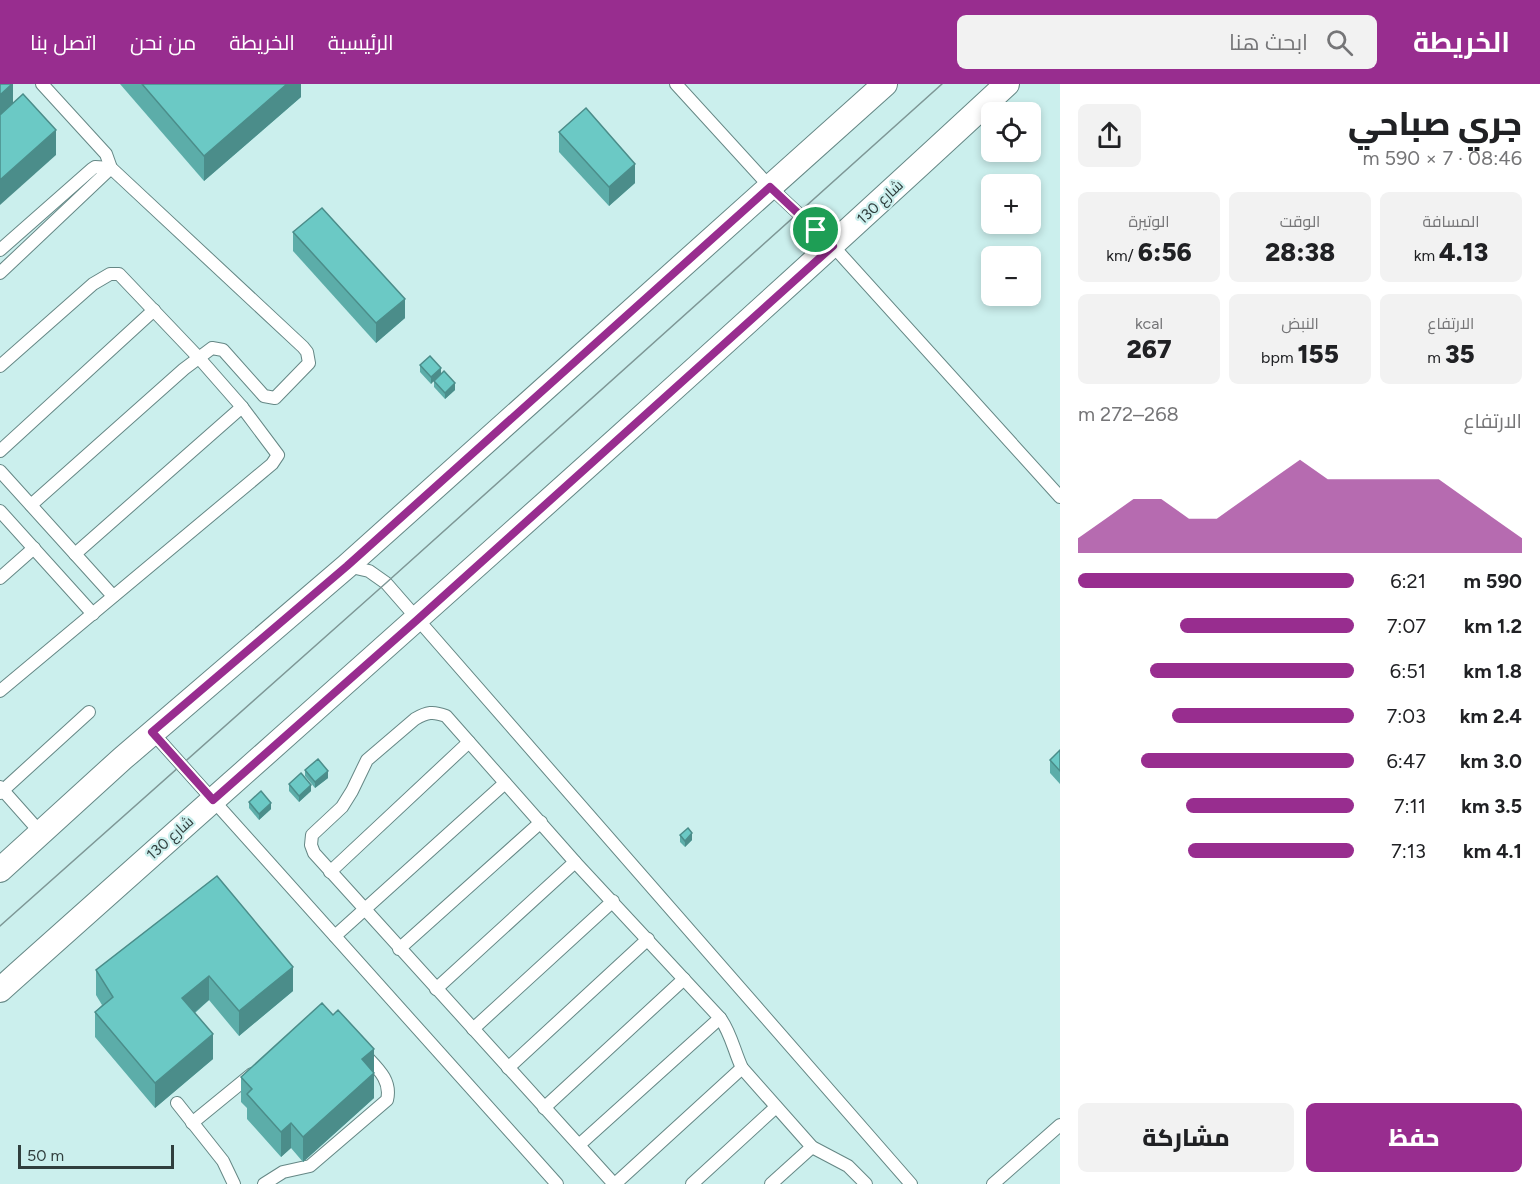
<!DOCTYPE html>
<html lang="ar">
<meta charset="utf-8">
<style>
body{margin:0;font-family:Figtree,Cairo,sans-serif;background:#f2f2f2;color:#202124;direction:rtl;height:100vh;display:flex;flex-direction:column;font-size:22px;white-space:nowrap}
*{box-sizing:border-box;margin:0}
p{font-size:20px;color:#757577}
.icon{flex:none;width:33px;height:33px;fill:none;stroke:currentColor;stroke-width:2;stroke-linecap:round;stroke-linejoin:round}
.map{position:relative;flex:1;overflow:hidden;direction:ltr}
.drawer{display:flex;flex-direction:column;background:#fff;width:480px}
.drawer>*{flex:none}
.buttons{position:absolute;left:981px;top:18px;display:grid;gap:12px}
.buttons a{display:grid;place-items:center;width:60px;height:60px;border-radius:9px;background:#fff;box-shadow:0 3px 9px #0003;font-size:30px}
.scale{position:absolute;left:18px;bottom:15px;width:156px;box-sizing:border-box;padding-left:6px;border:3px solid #303e3d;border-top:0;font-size:16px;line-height:21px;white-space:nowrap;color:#303e3d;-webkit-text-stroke:4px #cbefed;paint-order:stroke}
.pin{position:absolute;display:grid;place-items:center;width:51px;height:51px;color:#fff;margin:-26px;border:3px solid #fff;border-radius:50%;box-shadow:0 2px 6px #0007}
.round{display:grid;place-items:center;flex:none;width:63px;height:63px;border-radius:9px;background:#f2f2f2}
.overview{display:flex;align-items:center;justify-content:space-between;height:102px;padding:0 18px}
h1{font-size:33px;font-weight:800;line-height:45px}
.stats{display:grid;grid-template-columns:repeat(3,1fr);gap:9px;height:102px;padding:6px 18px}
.stats div{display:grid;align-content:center;border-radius:9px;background:#f2f2f2;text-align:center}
.stats b{font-size:26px;font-weight:800}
.stats small{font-size:16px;font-weight:400}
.stats p{font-size:16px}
.chart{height:168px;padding:12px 18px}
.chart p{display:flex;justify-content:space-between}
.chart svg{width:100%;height:108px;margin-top:6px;fill:#982d8f;opacity:.7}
.cta{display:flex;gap:12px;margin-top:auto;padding:12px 18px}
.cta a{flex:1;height:69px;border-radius:9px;background:#982d8f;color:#fff;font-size:24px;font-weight:800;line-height:69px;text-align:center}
.cta a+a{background:#f2f2f2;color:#202124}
ul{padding:0 18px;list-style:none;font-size:20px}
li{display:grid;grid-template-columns:96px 72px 1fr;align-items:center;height:45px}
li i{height:15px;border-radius:8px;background:#982d8f}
header{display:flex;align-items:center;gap:36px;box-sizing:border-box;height:84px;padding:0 30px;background:#982d8f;color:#fff}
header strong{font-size:28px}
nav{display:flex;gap:33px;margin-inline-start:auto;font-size:21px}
.search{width:420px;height:54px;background:#f2f2f2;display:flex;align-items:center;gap:15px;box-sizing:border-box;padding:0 21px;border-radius:9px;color:#757577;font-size:22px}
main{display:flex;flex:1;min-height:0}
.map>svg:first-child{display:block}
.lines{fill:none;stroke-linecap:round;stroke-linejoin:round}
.service-casing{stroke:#658785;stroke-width:14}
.minor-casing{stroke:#658785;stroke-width:26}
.service{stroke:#fff;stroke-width:12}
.minor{stroke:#fff;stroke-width:24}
.tram{stroke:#7e9796;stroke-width:1.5}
.wall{fill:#5cada9}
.shaded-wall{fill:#4b8d8a}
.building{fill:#6bc9c5;stroke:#4b8d8a;stroke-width:1.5}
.route-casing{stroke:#fff;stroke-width:12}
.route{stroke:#982d8f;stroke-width:8}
.labels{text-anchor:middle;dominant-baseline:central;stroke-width:4.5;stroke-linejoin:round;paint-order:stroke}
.street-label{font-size:15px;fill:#303e3d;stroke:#cbefed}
</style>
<header>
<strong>الخريطة</strong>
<div class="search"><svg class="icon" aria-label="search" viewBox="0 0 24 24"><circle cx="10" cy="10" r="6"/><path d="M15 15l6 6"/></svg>ابحث هنا</div>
<nav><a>الرئيسية</a><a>الخريطة</a><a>من نحن</a><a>اتصل بنا</a></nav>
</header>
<main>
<section class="drawer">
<div class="overview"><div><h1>جري صباحي</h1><p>08:46 · 7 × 590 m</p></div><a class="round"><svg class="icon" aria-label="share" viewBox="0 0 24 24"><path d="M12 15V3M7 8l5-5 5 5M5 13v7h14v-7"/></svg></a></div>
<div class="stats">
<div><p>المسافة</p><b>4.13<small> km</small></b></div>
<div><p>الوقت</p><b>28:38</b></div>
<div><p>الوتيرة</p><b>6:56<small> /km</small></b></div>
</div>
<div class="stats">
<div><p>الارتفاع</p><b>35<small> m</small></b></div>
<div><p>النبض</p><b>155<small> bpm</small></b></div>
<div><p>kcal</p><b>267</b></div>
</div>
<div class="chart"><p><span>الارتفاع</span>268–272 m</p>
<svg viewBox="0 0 160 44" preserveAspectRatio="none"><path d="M0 44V38L10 30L20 22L30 22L40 30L50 30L60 22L70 14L80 6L90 14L100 14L110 14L120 14L130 14L140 22L150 30L160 38V44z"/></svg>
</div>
<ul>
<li><b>590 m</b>6:21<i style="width:100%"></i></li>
<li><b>1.2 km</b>7:07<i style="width:63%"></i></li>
<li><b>1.8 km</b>6:51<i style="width:74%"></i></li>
<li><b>2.4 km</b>7:03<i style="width:66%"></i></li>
<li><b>3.0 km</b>6:47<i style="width:77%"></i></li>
<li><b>3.5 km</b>7:11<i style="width:61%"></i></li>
<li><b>4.1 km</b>7:13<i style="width:60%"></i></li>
</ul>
<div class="cta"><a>حفظ</a><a>مشاركة</a></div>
</section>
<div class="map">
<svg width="1060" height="1100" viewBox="0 0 1060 1100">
<rect width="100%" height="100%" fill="#cbefed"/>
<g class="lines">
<defs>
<g id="service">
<polyline points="676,0 770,103 833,162 1060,413"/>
<polyline points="0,166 92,85 95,83 111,84"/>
<polyline points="0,189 111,84"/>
<polyline points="0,282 93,200 110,190 119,190 199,274 242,323 278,371 272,380 0,607"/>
<polyline points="0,367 154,226"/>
<polyline points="0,387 113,512"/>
<polyline points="31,421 184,285 212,264 223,266 264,312 275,314 309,279 307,268 303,263 111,84 106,70 42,0"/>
<polyline points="0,427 93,530"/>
<polyline points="75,470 242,323"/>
<polyline points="347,482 369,487 386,499 911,1100"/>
<polyline points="0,494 34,464"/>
<polyline points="152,648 557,1100"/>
<polyline points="0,703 40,748"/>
<polyline points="0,709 89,628"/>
<polyline points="330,788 469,658"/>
<polyline points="335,852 505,699"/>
<polyline points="399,865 541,738"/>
<polyline points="436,905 575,778"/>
<polyline points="473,945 613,817"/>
<polyline points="508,984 648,855"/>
<polyline points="177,1019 223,1077 234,1100"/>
<polyline points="544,1024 684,895"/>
<polyline points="192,1039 252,990"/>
<polyline points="579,1061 720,934"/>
<path d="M 264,1100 L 283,1088 L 310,1082 L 387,1016 C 392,996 377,984 364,970"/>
<path d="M 614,1100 L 314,769 L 311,761 L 312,751 L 342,723 L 352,707 L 367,676 L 415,635 C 427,628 433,627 446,632 L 575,778 L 720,934 C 731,949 734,967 742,984 L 812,1063 L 848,1082 L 866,1100"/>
<polyline points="615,1100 742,984"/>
<polyline points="692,1100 776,1023"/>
<polyline points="771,1100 812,1063"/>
<polyline points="993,1100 1060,1041"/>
</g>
<g id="minor">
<polyline points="0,786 123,674 347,482 885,0"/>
<path d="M 0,906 C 337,605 676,307 1007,0"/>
</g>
</defs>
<!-- service casing -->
<use href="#service" class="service-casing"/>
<!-- minor casing -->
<use href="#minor" class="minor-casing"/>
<!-- service -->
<use href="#service" class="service"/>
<!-- minor -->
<use href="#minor" class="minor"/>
<!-- tram -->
<polyline class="tram" points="0,842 386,499 942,0"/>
</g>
<!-- wall -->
<g class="wall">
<polygon points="120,0 301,0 301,13 204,97"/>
<polygon points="559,48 635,99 609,122 559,68"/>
<polygon points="293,148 405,234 376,259 293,167"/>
<polygon points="420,281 441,284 431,300 420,288"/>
<polygon points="434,297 455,306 445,315 434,303"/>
<polygon points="1060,666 1060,700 1050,689 1050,676"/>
<polygon points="305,686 328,694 315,704 305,692"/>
<polygon points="289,700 311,707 299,718 289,707"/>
<polygon points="249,718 271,725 259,736 249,724"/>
<polygon points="680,751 692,756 685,763 680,758"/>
<polygon points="217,792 293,907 239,952 209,916 195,929 213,975 155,1024 95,953 95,928 102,921 96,911 96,886"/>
<polygon points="333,931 374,965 374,1014 303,1078 291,1064 281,1073 247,1035 247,1024 241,1018 241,993"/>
</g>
<!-- shaded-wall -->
<g class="shaded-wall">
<polygon points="12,0 13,0 13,24 0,36 0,11"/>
<polygon points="287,0 301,0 301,13 204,97 204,72"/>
<polygon points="56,46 56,71 0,121 0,96"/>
<polygon points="635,80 635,99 609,122 609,103"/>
<polygon points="405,215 405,234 376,259 376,239"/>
<polygon points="441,284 441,290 431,300 431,293"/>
<polygon points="455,299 455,306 445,315 445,309"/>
<polygon points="328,687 328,694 315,704 315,698"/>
<polygon points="311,701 311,707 299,718 299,712"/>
<polygon points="271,719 271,725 259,736 259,730"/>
<polygon points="692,749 692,756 685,763 685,757"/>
<polygon points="293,883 293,907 239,952 239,927"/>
<polygon points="209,892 209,916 182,939 182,914"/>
<polygon points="213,950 213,975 155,1024 155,999"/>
<polygon points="374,965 374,1014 303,1078 303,1053 362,975"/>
<polygon points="291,1039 291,1064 281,1073 281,1048"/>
</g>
<!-- building -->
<g class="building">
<polygon points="0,0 12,0 0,11"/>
<polygon points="142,0 287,0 204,72"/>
<polygon points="23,10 56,46 0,96 0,31"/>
<polygon points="586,24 635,80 609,103 559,48"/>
<polygon points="322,124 405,215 376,239 293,148"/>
<polygon points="430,272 441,284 431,293 420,281"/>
<polygon points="444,287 455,299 445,309 434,297"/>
<polygon points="1060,666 1060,687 1050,676"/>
<polygon points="318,675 328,687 315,698 305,686"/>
<polygon points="301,689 311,701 299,712 289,700"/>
<polygon points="261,707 271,719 259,730 249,718"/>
<polygon points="688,744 692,749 685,757 680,751"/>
<polygon points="217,792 293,883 239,927 209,892 182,914 213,950 155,999 95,928 113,913 96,886"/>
<polygon points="322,919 333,931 338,926 374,965 362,975 374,989 303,1053 291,1039 281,1048 247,1010 252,1005 241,993"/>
</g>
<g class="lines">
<defs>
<polygon id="route" points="770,103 833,162 417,536 213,716 152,648 347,482"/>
</defs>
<!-- route casing -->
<use href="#route" class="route-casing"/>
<!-- route -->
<use href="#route" class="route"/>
</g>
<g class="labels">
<!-- street labels -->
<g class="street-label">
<text transform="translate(880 118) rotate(-43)">شارع 130</text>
<text transform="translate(170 754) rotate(-42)">شارع 130</text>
</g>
</g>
</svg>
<div class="buttons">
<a><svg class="icon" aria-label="locate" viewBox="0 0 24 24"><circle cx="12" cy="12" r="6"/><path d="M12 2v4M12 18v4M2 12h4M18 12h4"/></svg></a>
<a>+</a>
<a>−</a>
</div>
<div class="scale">50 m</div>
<div class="pin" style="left:816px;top:146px;background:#1e9e55"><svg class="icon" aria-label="arrive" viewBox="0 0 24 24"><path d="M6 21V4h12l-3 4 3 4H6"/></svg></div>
</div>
</main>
